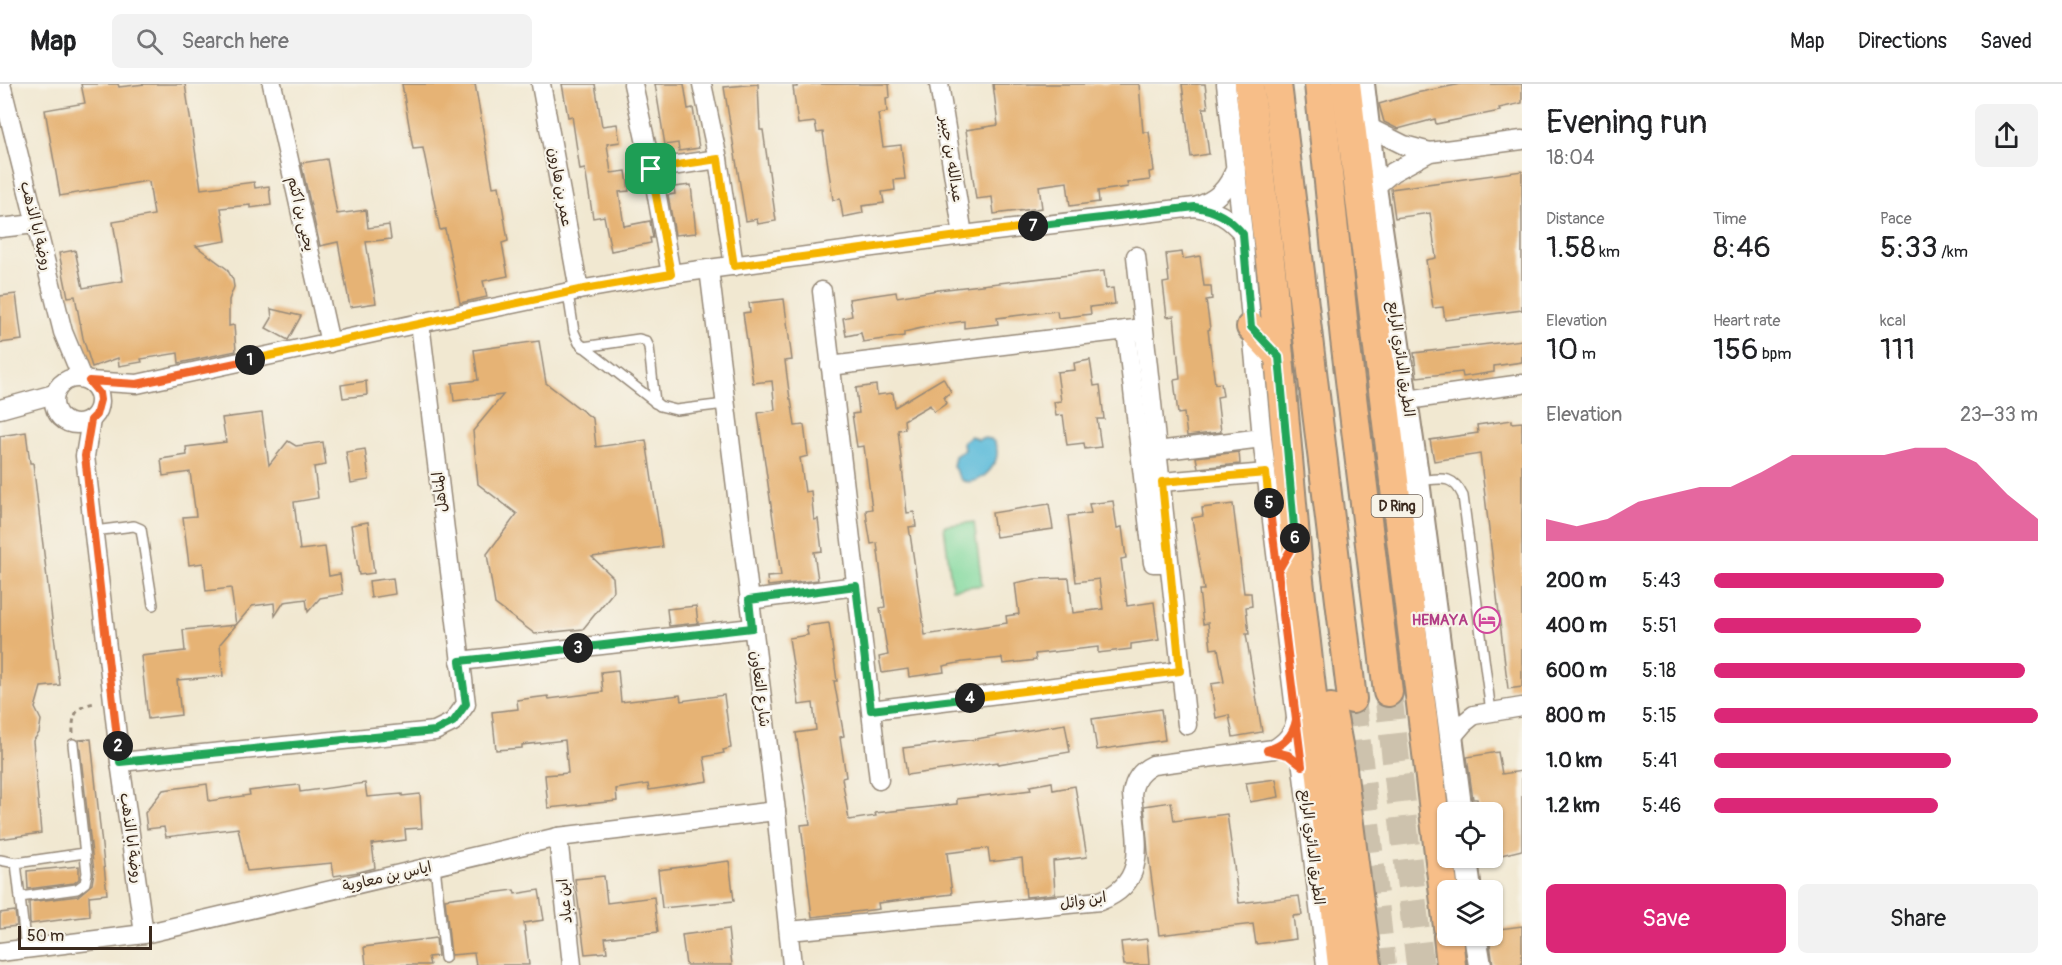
<!DOCTYPE html>
<meta charset="utf-8">
<style>
body{margin:0;font-family:Pangolin,"Playpen Sans Arabic",sans-serif;background:#f2f2f2;color:#202124;height:100vh;display:flex;flex-direction:column;font-size:22px;white-space:nowrap}
*{box-sizing:border-box;margin:0}
p{font-size:20px;color:#757577}
.icon{flex:none;width:33px;height:33px;fill:none;stroke:currentColor;stroke-width:2;stroke-linecap:round;stroke-linejoin:round}
.map{position:relative;flex:1;overflow:hidden}
.drawer{display:flex;flex-direction:column;background:#fff;width:540px}
.drawer>*{flex:none}
.fabs{position:absolute;left:1437px;top:718px;display:grid;gap:12px}
.fabs a{display:grid;place-items:center;width:66px;height:66px;border-radius:9px;background:#fff;box-shadow:0 2px 4px #0004;font-size:30px}
.scale{position:absolute;left:18px;bottom:15px;width:134px;box-sizing:border-box;padding-left:6px;border:3px solid #3b2a1e;border-top:0;font-size:16px;line-height:21px;white-space:nowrap;color:#3b2a1e;-webkit-text-stroke:4px #f7f3e8;paint-order:stroke}
.pin{position:absolute;display:grid;place-items:center;width:51px;height:51px;color:#fff;margin:-26px;border-radius:12px;box-shadow:0 3px 9px #0006}
.km{position:absolute;width:30px;height:30px;margin:-15px;border-radius:50%;background:#222;color:#fff;font-size:16px;line-height:30px;text-align:center}
.round{display:grid;place-items:center;flex:none;width:63px;height:63px;border-radius:9px;background:#f2f2f2}
.head{display:flex;align-items:center;justify-content:space-between;height:102px;padding:0 24px}
h1{font-size:33px;font-weight:600;line-height:45px}
.figures{display:grid;grid-template-columns:repeat(3,1fr);gap:9px;height:102px;padding:6px 24px}
.figures div{display:grid;align-content:center}
.figures b{font-size:30px;font-weight:600}
.figures small{font-size:16px;font-weight:400}
.figures p{font-size:16px}
.chart{height:168px;padding:12px 24px}
.chart p{display:flex;justify-content:space-between}
.chart svg{width:100%;height:108px;margin-top:6px;fill:#db2777;opacity:.7}
.primary-button{display:flex;gap:12px;margin-top:auto;padding:12px 24px}
.primary-button a{flex:1;height:69px;border-radius:9px;background:#db2777;color:#fff;font-size:24px;font-weight:600;line-height:69px;text-align:center}
.primary-button a+a{background:#f2f2f2;color:#202124}
ul{padding:0 24px;list-style:none;font-size:20px}
li{display:grid;grid-template-columns:96px 72px 1fr;align-items:center;height:45px}
li i{height:15px;border-radius:8px;background:#db2777}
header{display:flex;align-items:center;gap:36px;box-sizing:border-box;height:84px;padding:0 30px;background:#fff;border-bottom:2px solid #e0e0e0}
header strong{font-size:28px}
nav{display:flex;gap:33px;margin-inline-start:auto;font-size:21px}
.search{width:420px;height:54px;background:#f2f2f2;display:flex;align-items:center;gap:15px;box-sizing:border-box;padding:0 21px;border-radius:9px;color:#757577;font-size:22px}
main{display:flex;flex:1;min-height:0}
.map>svg:first-child{display:block}
.green{fill:#81d99e;stroke:#5e825e;stroke-width:1.5}
.water{fill:#5cbbda;stroke:#4c727c;stroke-width:1.5}
.building{fill:#e6b375}
.lines{fill:none;stroke-linecap:round;stroke-linejoin:round}
.primary-tunnel{stroke:#cdc2ad;stroke-width:28;stroke-dasharray:28 14;stroke-linecap:butt}
.service-casing{stroke:#968978;stroke-width:12}
.minor-casing{stroke:#968978;stroke-width:21}
.tertiary-casing{stroke:#968978;stroke-width:26}
.primary-casing{stroke:#968978;stroke-width:32}
.path{stroke:#968978;stroke-width:3;stroke-dasharray:4.5 4.5;stroke-linecap:butt}
.service{stroke:#fff;stroke-width:9}
.minor{stroke:#fff;stroke-width:18}
.tertiary{stroke:#fff;stroke-width:22}
.primary{stroke:#f7be88;stroke-width:28}
.split-1-casing{stroke:#fff;stroke-width:12}
.split-2-casing{stroke:#fff;stroke-width:12}
.split-3-casing{stroke:#fff;stroke-width:12}
.split-4-casing{stroke:#fff;stroke-width:12}
.split-5-casing{stroke:#fff;stroke-width:12}
.split-6-casing{stroke:#fff;stroke-width:12}
.split-7-casing{stroke:#fff;stroke-width:12}
.split-8-casing{stroke:#fff;stroke-width:12}
.split-1{stroke:#f5b400;stroke-width:8}
.split-2{stroke:#f0652b;stroke-width:8}
.split-3{stroke:#22a559;stroke-width:8}
.split-4{stroke:#22a559;stroke-width:8}
.split-5{stroke:#f5b400;stroke-width:8}
.split-6{stroke:#f0652b;stroke-width:8}
.split-7{stroke:#22a559;stroke-width:8}
.split-8{stroke:#f5b400;stroke-width:8}
.labels{text-anchor:middle;dominant-baseline:central;stroke-width:4.5;stroke-linejoin:round;paint-order:stroke}
.shield{fill:#f7f3e8;stroke:#73665b;stroke-width:1.5}
.shield-label{font-size:14px;font-weight:bold;fill:#3b2a1e}
.street-label{font-size:15px;fill:#3b2a1e;stroke:#f7f3e8}
.hotel-label{font-size:15px;font-weight:bold;fill:#b23c85;stroke:#f7f3e8;text-anchor:end}
</style>
<header>
<strong>Map</strong>
<div class="search"><svg class="icon" aria-label="search" viewBox="0 0 24 24"><circle cx="10" cy="10" r="6"/><path d="M15 15l6 6"/></svg>Search here</div>
<nav><a>Map</a><a>Directions</a><a>Saved</a></nav>
</header>
<main>
<div class="map">
<svg width="1522" height="881" viewBox="0 0 1522 881">
<rect width="100%" height="100%" fill="#f7f3e8"/>
<filter id="ink" filterUnits="userSpaceOnUse"><feTurbulence type="fractalNoise" baseFrequency=".0167" numOctaves="2"/><feDisplacementMap in="SourceGraphic" scale="12" xChannelSelector="R" yChannelSelector="G"/><feConvolveMatrix kernelMatrix="1 2 1 2 8 2 1 2 1" color-interpolation-filters="sRGB"/></filter>
<filter id="wash" filterUnits="userSpaceOnUse"><feTurbulence type="fractalNoise" baseFrequency=".008" numOctaves="4" result="noise"/><feDisplacementMap in="SourceGraphic" scale="24" xChannelSelector="R" yChannelSelector="G"/><feGaussianBlur stdDeviation="1.35" result="paint"/><feColorMatrix in="noise" values="0 0 0 0 0 0 0 0 0 0 0 0 0 0 0 0 0 1.4 0 .05"/><feComposite in="paint" operator="in"/></filter>
<g filter="url(#wash)">
<rect width="100%" height="100%" fill="#f1e8d1"/>
<!-- green -->
<polygon class="green" points="974,438 982,501 952,505 944,442"/>
<!-- water -->
<path class="water" d="M 971,352 L 978,356 L 982,354 L 991,355 C 1010,371 981,406 961,396 L 953,382 L 955,372 L 964,366 L 963,358 Z"/>
<g id="blocks">
<!-- building -->
<g class="building">
<polygon points="81,0 118,0 119,3 145,0 185,0 201,105 254,98 255,104 269,102 271,121 250,124 250,121 221,124 226,157 196,162 227,185 233,196 234,203 229,216 229,242 234,241 236,267 179,279 178,269 141,275 142,278 119,282 118,274 92,283 83,254 75,212 68,213 59,169 75,166 83,204 123,197 113,138 154,131 149,98 147,97 60,112 45,26 85,19"/>
<polygon points="402,0 475,0 493,103 499,102 508,157 502,159 508,192 483,197 487,213 460,219 445,145 440,146 423,64 413,65"/>
<polygon points="562,0 595,0 602,42 617,40 620,58 607,60 611,89 626,87 629,107 619,108 624,142 650,137 653,154 650,154 651,159 611,167 604,132 593,134 585,85 580,86 572,32 568,33"/>
<polygon points="655,0 684,0 688,25 693,24 699,64 679,67 678,59 665,61"/>
<polygon points="758,0 760,46 763,46 776,137 758,140 757,135 746,137 724,3"/>
<polygon points="797,0 889,0 890,13 886,14 887,28 878,30 883,63 901,61 905,95 894,96 895,106 882,108 884,119 862,122 863,129 843,133 840,115 833,116 823,48 817,49 815,38 798,40 793,3 797,3"/>
<polygon points="993,0 1139,0 1143,48 1149,48 1154,87 1149,88 1150,96 1127,99 1128,103 1098,107 1099,118 1070,122 1067,98 1039,102 1042,124 994,130 992,113 976,115 966,46 998,41"/>
<polygon points="1182,0 1205,0 1208,24 1203,24 1209,70 1191,73"/>
<polygon points="1461,0 1522,0 1522,19 1499,24 1500,27 1436,40 1435,35 1398,45 1384,38 1379,20 1416,9"/>
<polygon points="327,75 337,130 366,126 368,144 389,141 391,155 366,158 376,219 350,223 338,158 320,162 301,79"/>
<polygon points="1522,87 1522,226 1445,236 1443,223 1433,224 1426,176 1436,174 1430,129 1395,134 1391,105"/>
<polygon points="691,101 696,149 675,151 668,111 675,110 674,103"/>
<polygon points="1182,168 1183,175 1200,172 1204,202 1211,202 1212,215 1206,216 1210,245 1208,246 1215,300 1221,299 1223,312 1217,313 1221,348 1187,352 1184,329 1178,330 1174,296 1180,295 1174,232 1167,233 1163,199 1169,198 1166,170"/>
<polygon points="1104,187 1106,205 1113,204 1115,220 1090,223 1091,230 1058,234 1057,227 1029,230 997,234 998,240 964,244 964,237 930,242 904,248 904,252 863,258 861,249 846,252 843,234 852,232 849,215 896,208 897,213 938,206"/>
<polygon points="16,210 22,256 0,259 0,212"/>
<polygon points="784,215 792,276 785,277 790,315 791,315 795,342 804,341 808,372 800,374 805,408 811,407 814,436 818,435 822,467 814,468 818,496 768,502 767,493 781,492 758,329 775,326 772,297 753,299 743,229 750,228 749,219"/>
<polygon points="271,225 301,232 288,256 266,244 272,234"/>
<polygon points="1522,256 1522,278 1494,282 1494,288 1463,293 1462,288 1417,293 1414,269"/>
<polygon points="539,257 546,299 593,335 596,363 646,356 662,463 592,473 613,493 614,507 583,545 535,550 495,520 487,470 517,430 478,400 473,347 503,311 454,317 452,299 478,296 474,266"/>
<polygon points="1090,276 1094,302 1100,301 1104,335 1097,335 1101,363 1085,365 1084,359 1067,361 1063,331 1056,332 1054,318 1061,317 1057,288 1075,286 1074,279"/>
<polygon points="943,294 951,308 944,313 947,319 934,328 930,321 904,336 905,345 898,346 907,429 914,428 916,442 909,443 925,551 1007,539 1006,532 1019,530 1015,499 1035,495 1069,494 1073,529 1103,525 1099,495 1076,498 1068,432 1091,429 1089,420 1113,417 1117,444 1122,443 1126,474 1121,475 1127,522 1154,518 1159,556 1131,560 1131,565 1098,569 1098,563 1035,570 1036,576 1003,580 1002,574 963,578 943,582 944,588 909,593 908,585 882,589 879,573 888,571 880,524 885,523 877,459 871,460 867,436 866,426 872,425 864,362 857,363 852,330 859,329 856,304 876,301 877,311 893,309 895,323"/>
<polygon points="366,297 367,311 343,314 341,301"/>
<polygon points="262,329 269,381 288,357 296,362 323,358 326,381 314,383 318,414 294,418 300,466 325,463 329,492 340,490 343,510 320,514 308,528 306,515 284,518 275,532 274,519 252,522 220,560 223,592 177,596 181,631 148,635 141,572 185,567 183,546 236,541 231,504 206,507 203,479 189,481 183,433 196,432 190,388 163,392 161,375 187,371 186,363 226,358 222,334"/>
<polygon points="1512,336 1512,339 1522,338 1522,603 1508,605 1480,370 1434,377 1430,356 1478,349 1477,341"/>
<polygon points="26,348 30,379 33,379 60,601 41,603 35,624 41,636 39,649 33,657 41,749 0,755 0,352"/>
<polygon points="365,365 369,396 351,399 346,368"/>
<polygon points="1239,368 1240,380 1198,384 1196,373"/>
<polygon points="1049,420 1053,445 996,453 992,429"/>
<polygon points="1233,420 1244,509 1251,509 1252,522 1246,523 1249,550 1246,550 1262,648 1233,653 1229,631 1216,634 1211,600 1224,598 1218,564 1211,565 1208,539 1203,540 1199,506 1204,506 1192,434 1203,432 1202,424"/>
<polygon points="368,438 374,489 359,491 351,441"/>
<polygon points="393,494 395,510 371,514 369,497"/>
<polygon points="696,522 698,539 669,542 667,525"/>
<polygon points="829,539 837,597 834,597 844,652 840,653 846,693 842,694 849,736 876,732 875,729 957,720 957,715 1031,706 1030,702 1052,698 1053,706 1075,702 1087,773 1053,777 1055,810 1026,813 1022,774 990,778 988,764 947,769 952,810 878,819 879,825 812,833 801,741 810,740 796,649 816,646 813,619 799,621 789,554 808,551 806,542"/>
<polygon points="618,586 621,618 680,611 681,617 724,611 731,664 723,666 724,669 704,673 708,697 649,706 648,700 616,705 617,717 548,724 545,691 568,689 565,656 522,661 522,664 496,666 492,628 518,625 517,616 548,612 549,615 603,608 601,588"/>
<polygon points="1161,625 1165,656 1097,666 1092,635"/>
<polygon points="1065,640 1070,668 998,680 998,678 907,691 903,664 970,656"/>
<polygon points="91,655 107,810 89,812 90,832 30,840 29,818 78,812 92,800 94,788 79,656"/>
<polygon points="1498,668 1502,690 1522,687 1522,766 1497,772 1492,752 1492,729 1480,729 1477,715 1473,715 1467,673"/>
<polygon points="1276,695 1279,713 1250,718 1246,699"/>
<polygon points="365,699 367,713 402,710 402,712 420,710 422,744 405,745 406,756 372,760 375,784 359,788 334,792 332,779 247,787 238,744 166,753 164,743 147,745 145,729 163,706 207,700 209,717 250,711 249,707 280,703 299,701 300,708"/>
<polygon points="1171,718 1174,737 1227,730 1239,819 1299,812 1302,831 1293,832 1296,855 1256,860 1253,840 1159,851 1148,768 1144,722"/>
<polygon points="729,777 734,817 662,824 658,786"/>
<polygon points="79,782 79,795 74,799 28,805 27,787"/>
<polygon points="604,792 607,819 654,813 658,848 605,854 607,868 585,870 575,795"/>
<polygon points="514,806 515,810 539,806 544,836 524,839 529,881 476,881 474,869 451,871 445,815"/>
<polygon points="15,827 17,842 0,844 0,829"/>
<polygon points="1522,842 1522,881 1493,881 1489,852 1492,852 1492,846"/>
<polygon points="728,845 732,881 686,881 682,851"/>
<polygon points="436,854 438,872 428,873 430,881 366,881 364,863"/>
<polygon points="1147,855 1149,881 1124,881 1121,858"/>
</g>
</g>
</g>
<g filter="url(#ink)">
<use href="#blocks" fill-opacity="0" stroke="#968978" stroke-width="1.5"/>
<g class="lines">
<!-- primary-tunnel -->
<g class="primary-tunnel">
<polyline points="1388,608 1420,881"/>
<polyline points="1352,615 1382,881"/>
</g>
<defs>
<g id="service">
<polyline points="568,209 574,248 579,259 660,322 676,326 725,320"/>
<polyline points="583,263 639,255 646,257 649,263 655,319"/>
<path d="M 1418,397 C 1440,395 1452,389 1463,412 L 1491,628"/>
<polyline points="94,447 134,442 141,445 153,521"/>
<polyline points="0,776 16,779"/>
<polyline points="435,782 445,874"/>
<polyline points="20,813 77,805 85,799 87,789 73,660"/>
<polyline points="26,865 16,779 85,769"/>
</g>
<g id="minor">
<polyline points="1,0 63,248 82,294"/>
<polyline points="272,0 330,259"/>
<polyline points="541,0 579,206"/>
<polyline points="633,0 654,96 671,190"/>
<polyline points="702,0 718,75 734,182"/>
<polyline points="939,0 963,151"/>
<polyline points="1226,0 1243,150 1262,354 1326,881"/>
<polyline points="1368,43 1404,61 1430,68"/>
<polyline points="651,85 718,75"/>
<polyline points="1375,103 1393,88 1430,68 1522,56"/>
<path d="M 1195,123 C 1216,126 1230,134 1243,150"/>
<polyline points="0,144 35,140"/>
<polyline points="1136,172 1187,641"/>
<polyline points="709,185 776,727 792,881"/>
<polyline points="822,207 879,696"/>
<polyline points="1126,246 1153,479 1169,479"/>
<polyline points="830,282 1143,244"/>
<circle cx="77" cy="317" r="23"/>
<path d="M 89,297 L 137,300 L 420,239 L 579,206 L 671,190 L 963,151 L 1195,123 C 1217,116 1228,105 1236,83"/>
<polyline points="1407,316 1522,300"/>
<polyline points="0,325 54,310"/>
<polyline points="91,336 85,372 120,678 144,850"/>
<polyline points="1157,367 1262,354"/>
<polyline points="1162,398 1266,389"/>
<polyline points="749,516 856,502"/>
<polyline points="460,577 752,544"/>
<polyline points="871,626 1181,587"/>
<polyline points="1452,653 1464,639 1474,631 1522,623"/>
<polyline points="120,678 435,647 453,638 466,620 420,239"/>
<polyline points="558,753 572,881"/>
<path d="M 789,847 L 1100,817 C 1151,798 1135,753 1132,710 C 1134,696 1140,687 1153,681 L 1274,665 C 1286,658 1293,650 1296,636"/>
<polyline points="0,868 144,850 558,753 776,727"/>
</g>
<g id="tertiary">
<polyline points="1363,0 1375,103 1418,397 1461,729"/>
<polyline points="1466,774 1470,807"/>
<polyline points="1475,852 1480,881"/>
</g>
<g id="primary">
<polyline points="1249,0 1272,194 1298,487 1342,881"/>
<polyline points="1277,0 1352,615"/>
<polyline points="1319,0 1345,255 1388,608"/>
<polyline points="1346,0 1448,843"/>
<polyline points="1251,243 1279,273"/>
<polyline points="1331,624 1341,677 1367,881"/>
<polyline points="1448,852 1451,881"/>
</g>
</defs>
<!-- service casing -->
<use href="#service" class="service-casing"/>
<!-- minor casing -->
<use href="#minor" class="minor-casing"/>
<!-- tertiary casing -->
<use href="#tertiary" class="tertiary-casing"/>
<!-- primary casing -->
<use href="#primary" class="primary-casing"/>
<!-- path -->
<path class="path" d="M 73,649 C 72,631 76,622 95,619"/>
<!-- service -->
<use href="#service" class="service"/>
<!-- minor -->
<use href="#minor" class="minor"/>
<!-- tertiary -->
<use href="#tertiary" class="tertiary"/>
<!-- primary -->
<use href="#primary" class="primary"/>
</g>
</g>
<g class="lines" filter="url(#ink)">
<defs>
<polyline id="split-1" points="250,276 579,206 671,190 651,85"/>
<polyline id="split-2" points="118,662 85,372 91,336 96,331 100,316 99,309 89,297 137,300 250,276"/>
<polyline id="split-3" points="118,662 120,678 435,647 453,638 466,620 460,577 578,564"/>
<polyline id="split-4" points="578,564 752,544 749,516 856,502 871,626 970,614"/>
<polyline id="split-5" points="970,614 1180,587 1162,398 1266,389 1269,419"/>
<path id="split-6" d="M 1269,419 C 1280,506 1291,594 1302,682 L 1288,671 L 1267,666 C 1283,662 1293,652 1296,636 L 1278,487 L 1295,458 L 1295,454"/>
<path id="split-7" d="M 1033,142 L 1195,123 C 1216,126 1230,134 1243,150 L 1251,243 L 1279,273 L 1295,454"/>
<polyline id="split-8" points="651,85 718,75 734,182 1033,142"/>
</defs>
<!-- split-1 casing -->
<use href="#split-1" class="split-1-casing"/>
<!-- split-2 casing -->
<use href="#split-2" class="split-2-casing"/>
<!-- split-3 casing -->
<use href="#split-3" class="split-3-casing"/>
<!-- split-4 casing -->
<use href="#split-4" class="split-4-casing"/>
<!-- split-5 casing -->
<use href="#split-5" class="split-5-casing"/>
<!-- split-6 casing -->
<use href="#split-6" class="split-6-casing"/>
<!-- split-7 casing -->
<use href="#split-7" class="split-7-casing"/>
<!-- split-8 casing -->
<use href="#split-8" class="split-8-casing"/>
<!-- split-1 -->
<use href="#split-1" class="split-1"/>
<!-- split-2 -->
<use href="#split-2" class="split-2"/>
<!-- split-3 -->
<use href="#split-3" class="split-3"/>
<!-- split-4 -->
<use href="#split-4" class="split-4"/>
<!-- split-5 -->
<use href="#split-5" class="split-5"/>
<!-- split-6 -->
<use href="#split-6" class="split-6"/>
<!-- split-7 -->
<use href="#split-7" class="split-7"/>
<!-- split-8 -->
<use href="#split-8" class="split-8"/>
</g>
<!-- icons -->
<defs>
<symbol id="hotel-ring" viewBox="-11 -11 22 22"><circle r="9.5" fill="#f7f3e8" stroke="#d1479c" stroke-width="1.5"/><path d="M-6-4.5h1.5V1H6V5H4.5V3h-9V5H-6ZM-4 0a1.8 1.8 0 1 1 3.6 0ZM.5 0V-2.5h3Q6-2.5 6 0Z" fill="#d1479c"/></symbol>
</defs>
<g fill-rule="evenodd">
<use href="#hotel-ring" x="1472" y="521" width="30" height="30"/>
</g>
<g class="labels">
<!-- shield labels -->
<rect class="shield" x="1371.5" y="411" width="51" height="22" rx="4.5"/>
<g class="shield-label">
<text x="1397" y="422">D Ring</text>
</g>
<!-- street labels -->
<g class="street-label">
<text transform="translate(951 75) rotate(81)">عبدالله بن جبير</text>
<text transform="translate(560 103) rotate(80)">عمر بن هارون</text>
<text transform="translate(301 130) rotate(77)">يحيى بن اكثم</text>
<text transform="translate(36 142) rotate(76)">روضة ابا الذهب</text>
<text transform="translate(1401 275) rotate(82)">الطريق الدائري الرابع</text>
<text transform="translate(440 408) rotate(-97)">المناهل</text>
<text transform="translate(760 605) rotate(83)">شارع التعاون</text>
<text transform="translate(131 754) rotate(82)">روضة ابا الذهب</text>
<text transform="translate(1312 763) rotate(83)">الطريق الدائري الرابع</text>
<text transform="translate(387 793) rotate(-13)">اياس بن معاوية</text>
<text transform="translate(565 817) rotate(-96)">ابن عباد</text>
<text transform="translate(1083 817) rotate(-9)">ابن وائل</text>
</g>
<!-- hotel labels -->
<g class="hotel-label">
<text x="1468" y="536">HEMAYA</text>
</g>
</g>
</svg>
<div class="fabs">
<a><svg class="icon" aria-label="locate" viewBox="0 0 24 24"><circle cx="12" cy="12" r="6"/><path d="M12 2v4M12 18v4M2 12h4M18 12h4"/></svg></a>
<a><svg class="icon" aria-label="layers" viewBox="0 0 24 24"><path d="M12 4l9 5-9 5-9-5zM3 14l9 5 9-5"/></svg></a>
</div>
<div class="scale">50 m</div>
<div class="pin" style="left:651px;top:85px;background:#1e9e55"><svg class="icon" aria-label="arrive" viewBox="0 0 24 24"><path d="M6 21V4h12l-3 4 3 4H6"/></svg></div>
<b class="km" style="left:250px;top:276px">1</b>
<b class="km" style="left:118px;top:662px">2</b>
<b class="km" style="left:578px;top:564px">3</b>
<b class="km" style="left:970px;top:614px">4</b>
<b class="km" style="left:1269px;top:419px">5</b>
<b class="km" style="left:1295px;top:454px">6</b>
<b class="km" style="left:1033px;top:142px">7</b>
</div>
<section class="drawer">
<div class="head"><div><h1>Evening run</h1><p>18:04</p></div><a class="round"><svg class="icon" aria-label="share" viewBox="0 0 24 24"><path d="M12 15V3M7 8l5-5 5 5M5 13v7h14v-7"/></svg></a></div>
<div class="figures">
<div><p>Distance</p><b>1.58<small> km</small></b></div>
<div><p>Time</p><b>8:46</b></div>
<div><p>Pace</p><b>5:33<small> /km</small></b></div>
</div>
<div class="figures">
<div><p>Elevation</p><b>10<small> m</small></b></div>
<div><p>Heart rate</p><b>156<small> bpm</small></b></div>
<div><p>kcal</p><b>111</b></div>
</div>
<div class="chart"><p><span>Elevation</span>23–33 m</p>
<svg viewBox="0 0 160 44" preserveAspectRatio="none"><path d="M0 44V35L10 38L20 35L30 28L40 25L50 22L60 22L70 16L80 9L90 9L100 9L110 9L120 6L130 6L140 12L150 25L160 35V44z"/></svg>
</div>
<ul>
<li><b>200 m</b>5:43<i style="width:71%"></i></li>
<li><b>400 m</b>5:51<i style="width:64%"></i></li>
<li><b>600 m</b>5:18<i style="width:96%"></i></li>
<li><b>800 m</b>5:15<i style="width:100%"></i></li>
<li><b>1.0 km</b>5:41<i style="width:73%"></i></li>
<li><b>1.2 km</b>5:46<i style="width:69%"></i></li>
</ul>
<div class="primary-button"><a>Save</a><a>Share</a></div>
</section>
</main>
